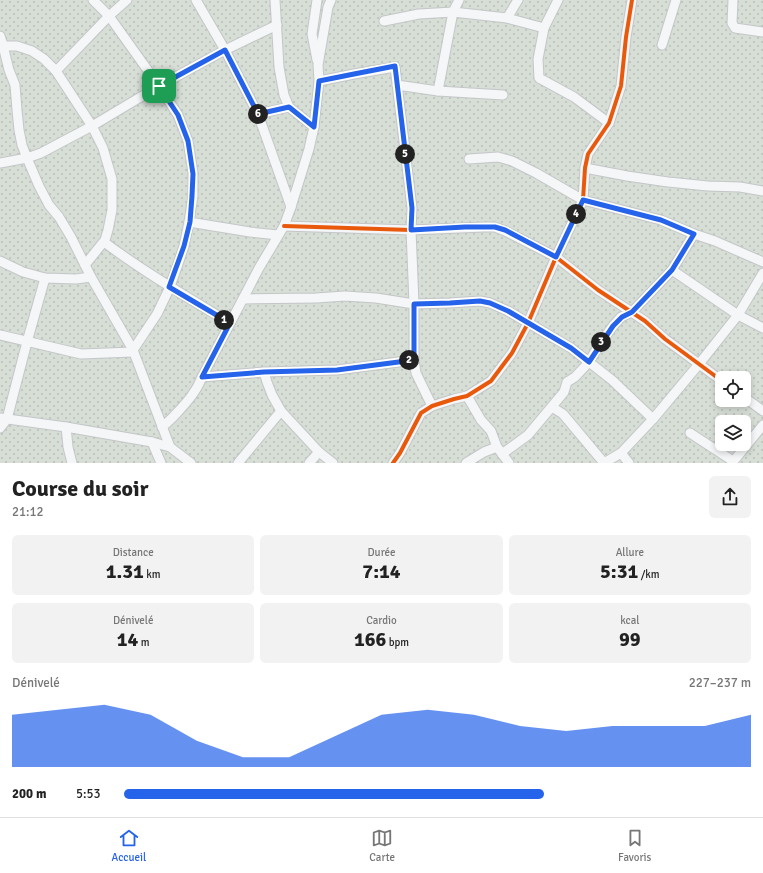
<!DOCTYPE html>
<html lang="fr">
<meta charset="utf-8">
<style>
body{margin:0;font-family:Signika,sans-serif;background:#f2f2f2;color:#222;height:100vh;display:flex;flex-direction:column;font-size:15px;white-space:nowrap}
*{box-sizing:border-box;margin:0}
p{font-size:13px;color:#767676}
.icon{flex:none;width:22px;height:22px;fill:none;stroke:currentColor;stroke-width:2;stroke-linecap:round;stroke-linejoin:round}
.map{position:relative;height:463px;overflow:hidden}
.details{display:flex;flex-direction:column;background:#fff;flex:1}
.details>*{flex:none}
.fabs{position:absolute;left:715px;top:371px;display:grid;gap:8px}
.fabs a{display:grid;place-items:center;width:36px;height:36px;border-radius:6px;background:#fff;box-shadow:0 2px 6px #0003;font-size:20px}
.pin{position:absolute;display:grid;place-items:center;width:34px;height:34px;color:#fff;margin:-17px;border-radius:8px;box-shadow:0 2px 6px #0006}
.km{position:absolute;width:20px;height:20px;margin:-10px;border-radius:50%;background:#222;color:#fff;font-size:11px;line-height:20px;text-align:center}
.round{display:grid;place-items:center;flex:none;width:42px;height:42px;border-radius:6px;background:#f2f2f2}
.headline{display:flex;align-items:center;justify-content:space-between;height:68px;padding:0 12px}
h1{font-size:22px;font-weight:800;line-height:30px}
.stats{display:grid;grid-template-columns:repeat(3,1fr);gap:6px;height:68px;padding:4px 12px}
.stats div{display:grid;align-content:center;border-radius:6px;background:#f2f2f2;text-align:center}
.stats b{font-size:20px;font-weight:800}
.stats small{font-size:11px;font-weight:400}
.stats p{font-size:11px}
.chart{height:112px;padding:8px 12px}
.chart p{display:flex;justify-content:space-between}
.chart svg{width:100%;height:72px;margin-top:4px;fill:#2563eb;opacity:.7}
ul{padding:0 12px;list-style:none;font-size:13px}
li{display:grid;grid-template-columns:64px 48px 1fr;align-items:center;height:30px}
li i{height:10px;border-radius:5px;background:#2563eb}
.menu{display:flex;justify-content:space-around;align-items:center;height:56px;border-top:1px solid #e0e0e0;background:#fff;font-size:11px;color:#767676}
.menu a{display:grid;justify-items:center;gap:2px}
.menu .selected{color:#2563eb}
.map>svg:first-child{display:block}
.park{fill:url(#park-dots);fill-rule:evenodd}
.lines{fill:none;stroke-linecap:round;stroke-linejoin:round}
.minor-casing{stroke:#c4c6c8;stroke-width:11}
.minor{stroke:#f5f6f7;stroke-width:9}
.cycleway-casing{stroke:#f4f6f9;stroke-width:6}
.cycleway{stroke:#e8590c;stroke-width:4}
.route-casing{stroke:#fff;stroke-width:8}
.route{stroke:#2563eb;stroke-width:5}
</style>
<div class="map">
<svg width="763" height="463" viewBox="0 0 763 463">
<defs>
<pattern id="park-dots" width="8" height="8" patternUnits="userSpaceOnUse"><rect width="8" height="8" fill="#d6ded6"/><path d="M2 2h.1M6 6h.1" fill="none" stroke="#b8bfb9" stroke-width="1.8" stroke-linecap="round"/></pattern>
</defs>
<rect width="100%" height="100%" fill="#e6e8ea"/>
<!-- park -->
<path class="park" d="M 0,0 L 763,0 L 763,463 L 0,463 ZM 722,378 L 744,378 L 744,400 L 722,400 ZM 722,422 L 744,422 L 744,444 L 722,444 Z"/>
<g class="lines">
<defs>
<g id="minor">
<polyline points="93,0 109,16 159,86 178,115 188,141 193,173 193,196 189,222 184,246 177,267 169,289 157,314 133,350"/>
<polyline points="196,0 225,50 258,114 291,207"/>
<polyline points="275,0 279,67 284,95 289,107 314,127"/>
<polyline points="317,0 312,34 317,60"/>
<polyline points="558,0 544,28 538,59 539,78 574,97 609,123"/>
<polyline points="733,0 732,23 735,28 763,32"/>
<polyline points="507,18 518,0"/>
<polyline points="384,21 419,14 453,12 507,18 544,28"/>
<polyline points="0,36 3,45 6,58 9,70 15,85 17,110 19,130 22,145 27,158 39,186 49,205 59,217 71,237 91,277 133,350 170,447"/>
<polyline points="662,45 676,0"/>
<polyline points="0,46 17,46 32,51 44,59 56,71 92,126 103,148 112,179 112,210 108,230 105,240 85,265"/>
<polyline points="56,71 109,16 127,0"/>
<polyline points="319,81 354,74 395,67 412,208 411,230 414,304 414,360 416,373 432,406"/>
<polyline points="397,85 438,91 503,95"/>
<polyline points="438,91 453,12 459,0"/>
<polyline points="258,114 289,107"/>
<polyline points="469,159 498,157 512,161 536,173 583,200 661,220 694,234 715,241 763,262"/>
<polyline points="0,163 27,158 41,153 92,126 159,86 225,50 277,25"/>
<polyline points="585,168 627,176 668,182 708,186 740,187 763,191"/>
<polyline points="189,222 250,232 278,235"/>
<polyline points="284,226 411,230 484,227 495,227 505,231 556,257 598,290 645,321 665,339 722,381"/>
<path d="M 104,242 C 144,272 187,297 230,323"/>
<polyline points="0,261 23,272 45,278 76,279 91,277"/>
<polyline points="672,270 738,315 763,328"/>
<polyline points="243,299 316,298 345,296 376,298 414,304 450,303 480,301 490,303 508,311 571,348 612,380 653,419"/>
<polyline points="0,335 81,354 133,352"/>
<polyline points="264,372 267,382 272,395 281,411 319,452 333,463"/>
<polyline points="202,377 264,372 337,370 414,360"/>
<polyline points="467,396 481,420 491,431 497,447 509,463"/>
<polyline points="744,397 763,411"/>
<polyline points="552,407 563,414 604,463 621,453 653,419 699,364 738,315 763,273"/>
<polyline points="0,418 66,427 152,442 170,447 191,463"/>
<polyline points="66,427 68,447 72,463"/>
<path d="M 162,427 C 167,423 170,420 174,416 C 185,404 196,393 202,377 L 259,268 L 284,226 L 291,207 L 309,149 L 314,127 L 319,81 L 318,65 L 328,7 L 331,0"/>
<polyline points="0,428 7,419 27,342 45,278"/>
<polyline points="690,433 733,461"/>
<polyline points="152,442 161,463"/>
<polyline points="621,453 629,463"/>
<polyline points="502,454 528,435 564,392 567,382 575,377 589,362 599,345 613,326 621,317 632,312 672,270 694,234"/>
<polyline points="238,463 281,411"/>
<polyline points="309,463 319,452"/>
<polyline points="393,463 400,453 421,413 432,406 454,399 467,396 491,381 512,353 528,323 556,257 583,200 585,168 588,154 609,123 621,86 626,37 632,0"/>
<polyline points="466,463 484,452 497,447"/>
<polyline points="732,463 763,425"/>
</g>
</defs>
<!-- minor casing -->
<use href="#minor" class="minor-casing"/>
<!-- minor -->
<use href="#minor" class="minor"/>
<defs>
<g id="cycleway">
<polyline points="284,226 411,230 484,227 495,227 505,231 556,257 598,290 645,321 665,339 722,381"/>
<polyline points="393,463 400,453 421,413 432,406 454,399 467,396 491,381 512,353 528,323 556,257 583,200 585,168 588,154 609,123 621,86 626,37 632,0"/>
</g>
</defs>
<!-- cycleway casing -->
<use href="#cycleway" class="cycleway-casing"/>
<!-- cycleway -->
<use href="#cycleway" class="cycleway"/>
</g>
<g class="lines">
<defs>
<polygon id="route" points="225,50 258,114 289,107 314,127 319,81 354,74 395,66 412,208 411,230 465,227 495,227 505,230 556,257 583,200 661,220 694,234 672,270 632,312 622,317 613,326 589,362 571,348 508,311 490,303 480,301 450,303 414,304 414,360 337,370 264,372 202,377 230,323 169,287 184,246 190,222 192,196 193,174 188,141 178,115 159,86"/>
</defs>
<!-- route casing -->
<use href="#route" class="route-casing"/>
<!-- route -->
<use href="#route" class="route"/>
</g>
</svg>
<div class="fabs">
<a><svg class="icon" aria-label="locate" viewBox="0 0 24 24"><circle cx="12" cy="12" r="6"/><path d="M12 2v4M12 18v4M2 12h4M18 12h4"/></svg></a>
<a><svg class="icon" aria-label="layers" viewBox="0 0 24 24"><path d="M12 4l9 5-9 5-9-5zM3 14l9 5 9-5"/></svg></a>
</div>
<div class="pin" style="left:159px;top:86px;background:#1e9e55"><svg class="icon" aria-label="arrive" viewBox="0 0 24 24"><path d="M6 21V4h12l-3 4 3 4H6"/></svg></div>
<b class="km" style="left:224px;top:320px">1</b>
<b class="km" style="left:409px;top:360px">2</b>
<b class="km" style="left:601px;top:342px">3</b>
<b class="km" style="left:576px;top:214px">4</b>
<b class="km" style="left:405px;top:154px">5</b>
<b class="km" style="left:258px;top:114px">6</b>
</div>
<section class="details">
<div class="headline"><div><h1>Course du soir</h1><p>21:12</p></div><a class="round"><svg class="icon" aria-label="share" viewBox="0 0 24 24"><path d="M12 15V3M7 8l5-5 5 5M5 13v7h14v-7"/></svg></a></div>
<div class="stats">
<div><p>Distance</p><b>1.31<small> km</small></b></div>
<div><p>Durée</p><b>7:14</b></div>
<div><p>Allure</p><b>5:31<small> /km</small></b></div>
</div>
<div class="stats">
<div><p>Dénivelé</p><b>14<small> m</small></b></div>
<div><p>Cardio</p><b>166<small> bpm</small></b></div>
<div><p>kcal</p><b>99</b></div>
</div>
<div class="chart"><p><span>Dénivelé</span>227–237 m</p>
<svg viewBox="0 0 160 44" preserveAspectRatio="none"><path d="M0 44V12L10 9L20 6L30 12L40 28L50 38L60 38L70 25L80 12L90 9L100 12L110 19L120 22L130 19L140 19L150 19L160 12V44z"/></svg>
</div>
<ul>
<li><b>200 m</b>5:53<i style="width:67%"></i></li>
</ul>
</section>
<nav class="menu">
<a class="selected"><svg class="icon" aria-label="home" viewBox="0 0 24 24"><path d="M3 11l9-7 9 7M6 9v11h12V9"/></svg>Accueil</a>
<a><svg class="icon" aria-label="map" viewBox="0 0 24 24"><path d="M3 6l6-2 6 2 6-2v14l-6 2-6-2-6 2zM9 4v14M15 6v14"/></svg>Carte</a>
<a><svg class="icon" aria-label="saved" viewBox="0 0 24 24"><path d="M7 4h10v16l-5-4-5 4z"/></svg>Favoris</a>
</nav>
